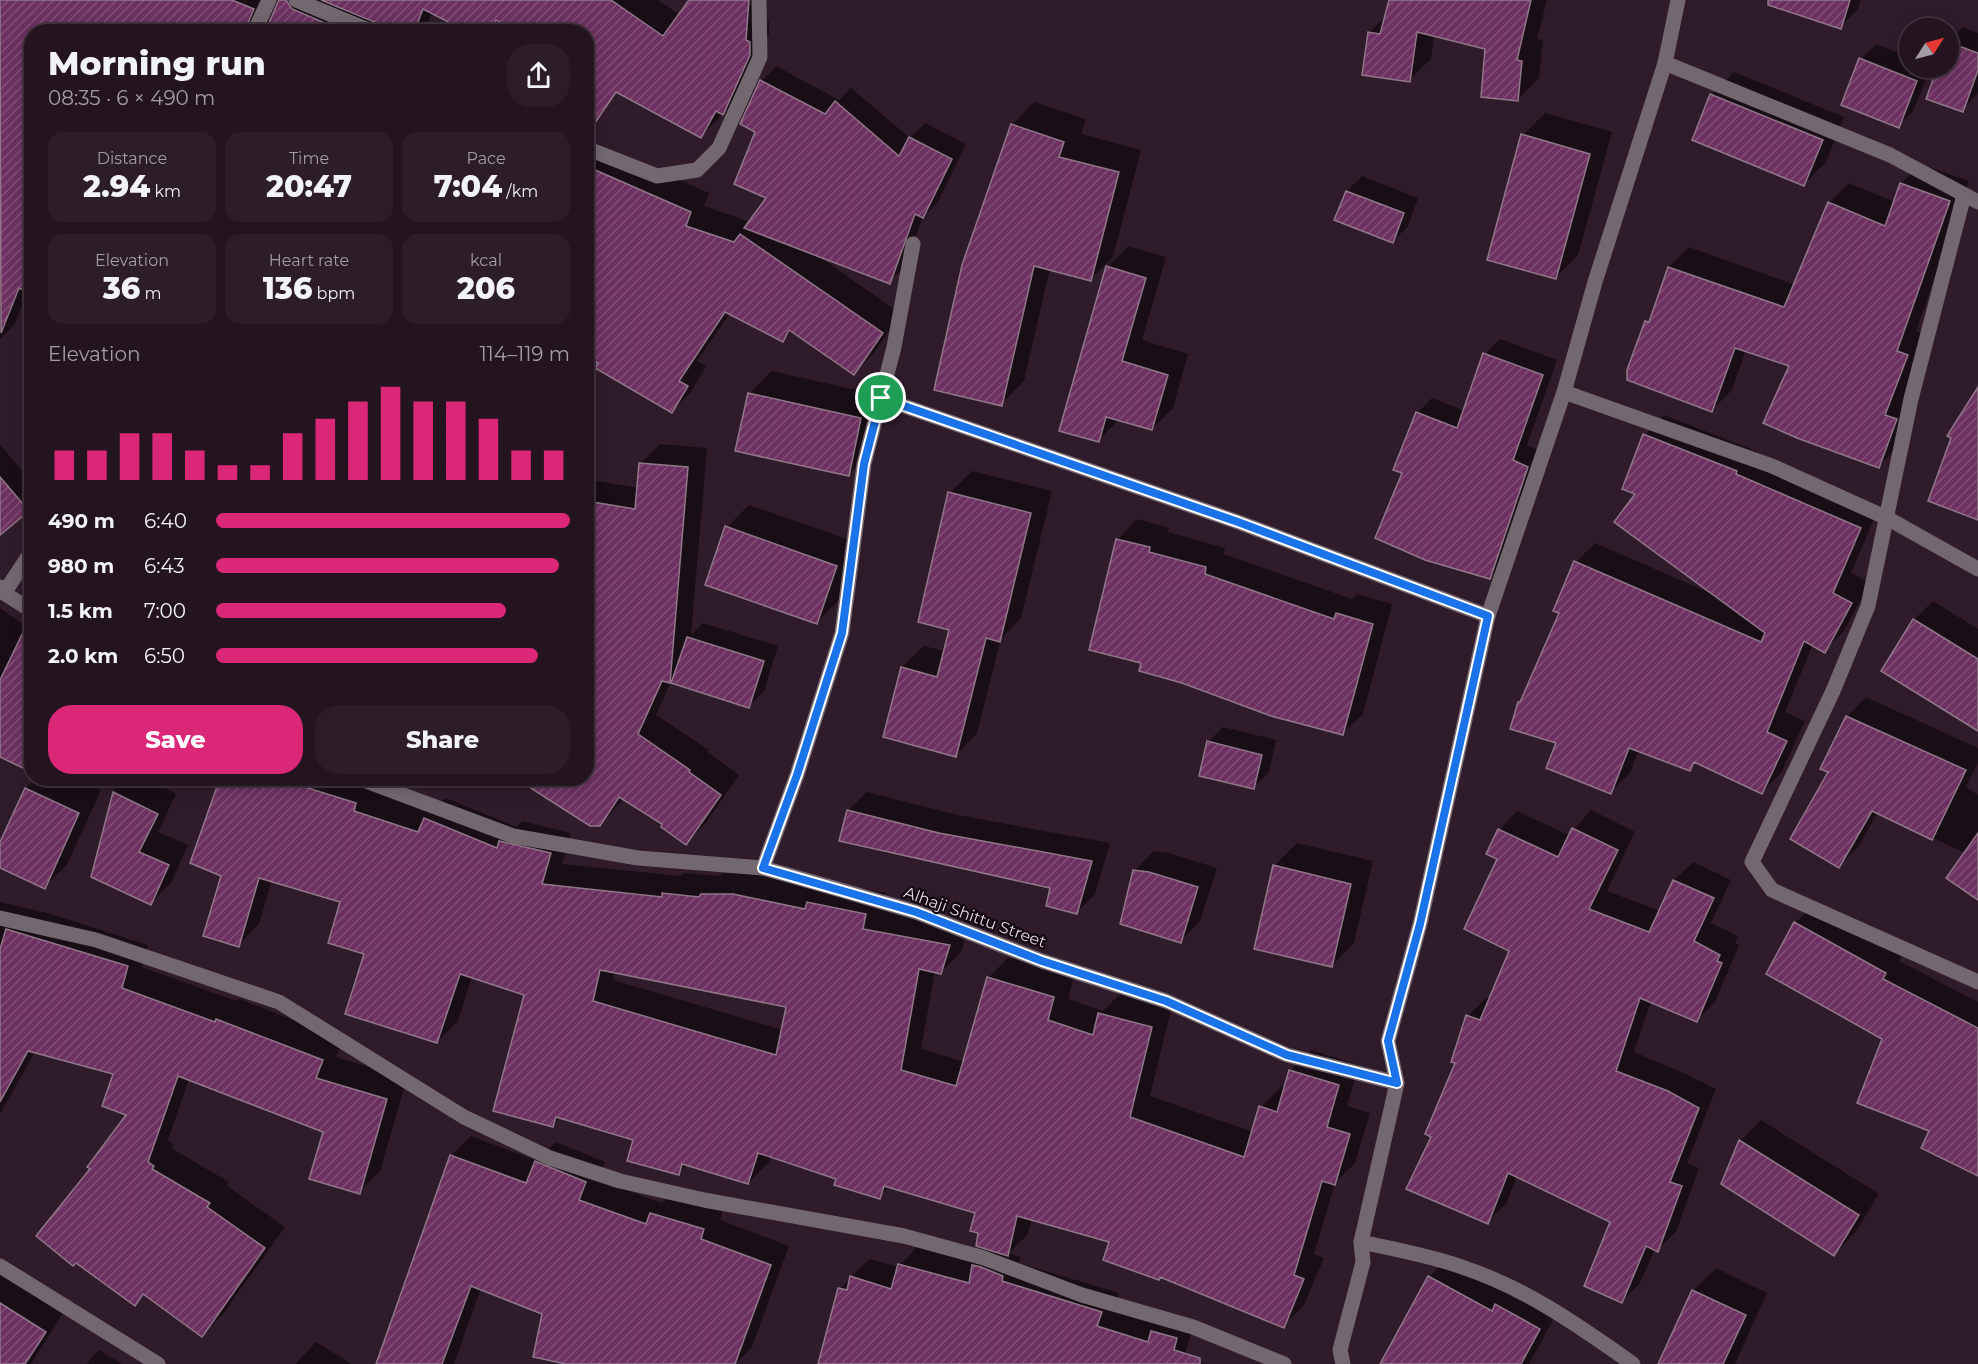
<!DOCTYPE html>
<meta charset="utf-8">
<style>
body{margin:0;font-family:Montserrat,sans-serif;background:#2c1d29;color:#f1f3f6;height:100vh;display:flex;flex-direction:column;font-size:22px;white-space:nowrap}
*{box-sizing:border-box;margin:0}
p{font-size:20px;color:#a39ea5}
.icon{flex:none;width:33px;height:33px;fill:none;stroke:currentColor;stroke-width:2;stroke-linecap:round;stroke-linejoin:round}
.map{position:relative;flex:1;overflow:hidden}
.drawer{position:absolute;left:24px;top:24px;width:570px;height:762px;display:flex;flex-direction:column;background:#241420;border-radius:24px;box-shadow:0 3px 15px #0003,0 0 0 2px #41333e}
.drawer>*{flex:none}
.needle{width:39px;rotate:54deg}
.tools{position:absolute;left:1899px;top:18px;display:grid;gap:12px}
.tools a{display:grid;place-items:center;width:60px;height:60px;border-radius:50%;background:#241420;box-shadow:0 3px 15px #0003,0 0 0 2px #41333e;font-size:30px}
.pin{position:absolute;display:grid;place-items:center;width:51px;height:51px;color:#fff;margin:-26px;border:3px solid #fff;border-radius:50%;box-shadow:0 2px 6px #0007}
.round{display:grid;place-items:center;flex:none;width:63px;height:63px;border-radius:24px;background:#2c1d29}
.head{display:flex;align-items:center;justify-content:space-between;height:102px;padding:0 24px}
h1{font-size:33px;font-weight:800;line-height:45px}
.metrics{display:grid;grid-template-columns:repeat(3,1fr);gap:9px;height:102px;padding:6px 24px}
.metrics div{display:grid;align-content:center;border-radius:15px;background:#2c1d29;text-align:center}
.metrics b{font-size:30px;font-weight:800}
.metrics small{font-size:16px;font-weight:400}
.metrics p{font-size:16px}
.chart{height:168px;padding:12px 24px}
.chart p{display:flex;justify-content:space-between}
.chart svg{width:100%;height:108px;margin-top:6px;stroke:#db2777;stroke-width:6}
.action{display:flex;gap:12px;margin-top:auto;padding:12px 24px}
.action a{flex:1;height:69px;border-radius:24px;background:#db2777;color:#fff;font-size:24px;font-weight:800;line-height:69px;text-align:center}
.action a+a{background:#2c1d29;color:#f1f3f6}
ul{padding:0 24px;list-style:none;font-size:20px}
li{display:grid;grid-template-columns:96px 72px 1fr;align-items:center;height:45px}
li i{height:15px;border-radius:8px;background:#db2777}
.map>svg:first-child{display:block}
.shadow{fill:#0007;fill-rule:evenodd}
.building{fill:url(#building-hatch);stroke:#907789;stroke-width:1.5;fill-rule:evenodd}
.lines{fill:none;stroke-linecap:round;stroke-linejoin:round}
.minor{stroke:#746870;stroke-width:15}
.route-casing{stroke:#fff;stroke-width:12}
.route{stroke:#1a73e8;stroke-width:8}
.labels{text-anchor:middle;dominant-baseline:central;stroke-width:4.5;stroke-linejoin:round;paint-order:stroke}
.street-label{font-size:16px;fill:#e8d9e3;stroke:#120910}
</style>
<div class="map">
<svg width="1978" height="1364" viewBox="0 0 1978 1364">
<defs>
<pattern id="building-hatch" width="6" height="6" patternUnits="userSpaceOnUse" patternTransform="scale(1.5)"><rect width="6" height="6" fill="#6c3160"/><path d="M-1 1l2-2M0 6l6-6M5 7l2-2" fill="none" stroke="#814e77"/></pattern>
</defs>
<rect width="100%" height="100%" fill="#301b2a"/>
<!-- shadow -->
<g class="shadow">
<polygon points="0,0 268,0 264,18 270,22 285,0 658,0 680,15 691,0 767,0 764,20 769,22 769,34 742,94 700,137 618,91 609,101 586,32 502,22 493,32 471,32 432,12 425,32 32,32 28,291 14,325 0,339"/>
<polygon points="1390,0 1547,0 1537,39 1543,40 1539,78 1517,100 1487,48 1434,35 1431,59 1409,80 1369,33 1386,16"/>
<polygon points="1767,0 1861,0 1858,9 1840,27 1766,3"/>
<polygon points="1963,27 1978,33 1978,93 1962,110 1928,98 1939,68 1948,68 1948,42"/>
<polygon points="1876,44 1910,57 1910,68 1931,68 1913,111 1898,126 1861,59"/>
<polygon points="776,66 839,100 851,88 910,138 925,123 966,144 938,202 923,217 904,267 889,282 817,255 901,314 873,354 854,373 792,330 782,340 730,313 697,361 706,366 691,392 672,411 594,366 586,380 586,136 590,137 589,140 709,193 704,206 750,222 768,197 757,131 762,81"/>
<polygon points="1734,72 1844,117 1826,162 1803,185 1711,95"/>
<polygon points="1034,102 1086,119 1081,134 1141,150 1113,257 1091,279 1050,268 1024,381 1001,404 1012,125"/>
<polygon points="1545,113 1612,132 1578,255 1555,278 1523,135"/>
<polygon points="1921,164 1969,181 1916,331 1927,335 1904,395 1916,399 1899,446 1879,466 1791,365 1746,350 1732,390 1712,410 1646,322 1653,315 1669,267 1689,247 1795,285 1829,203 1849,183 1895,202 1901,184"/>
<polygon points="1362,176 1418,198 1408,226 1393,241 1347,191"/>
<polygon points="1128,246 1166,257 1142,340 1188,354 1173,408 1152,429 1120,419 1098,440 1108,267"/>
<polygon points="1500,339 1557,360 1527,445 1542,452 1505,562 1490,577 1404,473 1395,469 1418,412 1432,398 1465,411 1485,354"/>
<polygon points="772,371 883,396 871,452 848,475 749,394"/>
<polygon points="32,377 32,396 24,391"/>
<polygon points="1664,415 1756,451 1754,455 1879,508 1851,573 1870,583 1844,631 1824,651 1813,644 1785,712 1805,721 1781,773 1762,792 1697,762 1690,769 1639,750 1630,773 1610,792 1519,702 1524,698 1561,612 1576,562 1595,543 1710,593 1638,493 1624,488 1645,435"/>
<polygon points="660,444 707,448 691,635 703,623 778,646 764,691 749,706 671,682 656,715 709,750 707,752 739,775 705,824 686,843 665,824 624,798 600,825 516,782 518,778 586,778 586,479 639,488 641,463"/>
<polygon points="0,445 32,482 32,506 0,533"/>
<polygon points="972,471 1052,491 1021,618 1001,639 977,733 956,755 902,667 924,646 945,651 951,628 950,493"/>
<polygon points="749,505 859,543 839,600 817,622 727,527"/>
<polygon points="1137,519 1169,528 1168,532 1225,548 1224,554 1352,599 1357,594 1392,604 1363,714 1343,733 1143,662 1091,649 1118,539"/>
<polygon points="1933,601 1978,629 1978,729 1914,620"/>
<polygon points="0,608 32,630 32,760 25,767 0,755"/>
<polygon points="1866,697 1978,748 1978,763 1966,787 1978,795 1978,900 1965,853 1878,812 1858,847 1839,866 1830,772 1847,717"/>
<polygon points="1223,727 1276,740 1269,772 1254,787 1208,742"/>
<polygon points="36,778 76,778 101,790 67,865 44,887 0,866 0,845 26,788"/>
<polygon points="118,778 149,778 176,794 158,832 188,845 171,883 151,903 93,876"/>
<path d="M 221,778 L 364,778 L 434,809 L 446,798 L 516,827 L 522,821 L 571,833 L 562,864 L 681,876 L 684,873 L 720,876 L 723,873 L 754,874 L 829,882 L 886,893 L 883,909 L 970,925 L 961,952 L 940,973 L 935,971 L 921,1049 L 965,1062 L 988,978 L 1009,957 L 1074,976 L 1068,999 L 1103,1011 L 1121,993 L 1172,1006 L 1150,1096 L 1253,1132 L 1261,1107 L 1282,1086 L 1286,1087 L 1290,1071 L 1311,1050 L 1359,1065 L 1347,1106 L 1370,1113 L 1355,1163 L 1335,1183 L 1314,1254 L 1324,1258 L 1304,1305 L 1283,1326 L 1111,1241 L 1032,1219 L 1028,1234 L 1009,1253 L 1021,1257 L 1019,1263 L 1119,1293 L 1115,1308 L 1162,1322 L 1171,1313 L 1195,1320 L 1184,1358 L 1206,1364 L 820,1364 L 840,1289 L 858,1270 L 870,1259 L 898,1267 L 918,1246 L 978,1262 L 990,1249 L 980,1232 L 977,1212 L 890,1186 L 879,1197 L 838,1178 L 771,1155 L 769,1162 L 748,1183 L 688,1164 L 679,1174 L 635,1139 L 561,1117 L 553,1126 L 526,994 L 472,977 L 458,1021 L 437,1042 L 366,953 L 342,901 L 272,880 L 259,924 L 238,945 L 222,875 ZM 615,971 L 788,1005 L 783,1030 L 613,980 Z"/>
<polygon points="867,792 958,815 1110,843 1095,894 1077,912 1052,887 848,810"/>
<polygon points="1591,810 1635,832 1607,891 1660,911 1674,880 1693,862 1731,880 1711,923 1738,936 1735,943 1739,945 1715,1002 1697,1020 1651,1001 1634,1052 1686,1074 1716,1089 1687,1163 1699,1168 1676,1232 1657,1250 1655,1249 1640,1283 1622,1301 1612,1222 1517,1176 1506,1204 1487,1222 1433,1136 1457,1062 1468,1016 1486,998 1491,999 1511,950 1499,859 1499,830 1517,811 1569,835"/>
<polygon points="1297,843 1373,861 1354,943 1332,966 1274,866"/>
<polygon points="1154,851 1169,853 1217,868 1200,921 1181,941 1134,871"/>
<polygon points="0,902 51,914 148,945 142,967 236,1001 239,999 343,1039 336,1057 407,1078 380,1171 359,1192 325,1131 189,1079 168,1140 174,1145 171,1148 229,1182 227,1186 285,1227 223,1314 202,1335 145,1293 134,1304 92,1169 128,1114 115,1073 35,1052 0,1114"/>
<polygon points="1813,906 1902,956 1899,961 1978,1002 1978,1175 1931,1130 1884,1038 1795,923"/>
<polygon points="1761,1120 1879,1194 1855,1233 1834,1254 1740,1141"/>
<polygon points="471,1136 537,1161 556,1142 605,1162 598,1180 662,1203 671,1194 723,1209 720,1220 789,1246 752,1347 735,1364 583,1364 544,1313 481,1288 454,1364 377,1364 451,1156"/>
<polygon points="1450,1256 1560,1307 1529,1364 1381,1364 1429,1277"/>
<polygon points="1716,1268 1767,1293 1735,1364 1660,1364 1693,1291"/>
<polygon points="0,1271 64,1312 31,1364 0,1364"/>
<polygon points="316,1342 352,1364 295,1364"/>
<polygon points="99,1350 122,1364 86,1364"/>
</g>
<!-- building -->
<g class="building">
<polygon points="0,0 232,0 254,9 244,32 32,32 32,294 19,288 1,333"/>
<polygon points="279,0 286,0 292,9 346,32 265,32"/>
<polygon points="321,0 611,0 663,36 689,0 749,0 746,40 750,42 750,55 723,115 716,111 701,138 616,92 586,136 586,32 514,32 496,20 490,32 468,32 423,9 414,32 383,32 377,23"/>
<polygon points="1389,0 1531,0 1517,60 1522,61 1518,101 1481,97 1485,49 1417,32 1410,82 1362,75 1368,32 1380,34"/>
<polygon points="1768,0 1850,0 1841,29 1768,5"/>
<polygon points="1948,42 1978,53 1978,70 1963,112 1926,99 1937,68 1948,68"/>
<polygon points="1859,58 1917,81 1899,128 1841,105"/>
<polygon points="760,80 825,114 835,101 899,156 909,137 952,159 923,218 915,214 890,284 744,228 766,198 734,184 755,132 740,124"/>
<polygon points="1710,94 1823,140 1804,186 1692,140"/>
<polygon points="1011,124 1064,142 1059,157 1119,172 1091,281 1034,266 1002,406 934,390 962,265"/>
<polygon points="1521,134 1590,154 1556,279 1487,260"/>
<polygon points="586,166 691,212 686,226 734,242 740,234 883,333 854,375 789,330 783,342 725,312 679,381 688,386 672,413 595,368 598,363 586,357"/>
<polygon points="1900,183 1950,201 1897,351 1908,355 1885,415 1897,419 1879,468 1797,438 1763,423 1789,366 1735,348 1712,412 1627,380 1627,370 1645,321 1649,322 1668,267 1784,307 1828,202 1885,226"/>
<polygon points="1346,191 1404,213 1393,243 1334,220"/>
<polygon points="1106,266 1146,278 1122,361 1168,375 1152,430 1106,417 1099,442 1059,431"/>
<polygon points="1483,353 1543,375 1513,460 1528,467 1490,579 1425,560 1375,538 1402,473 1393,470 1416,412 1457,428"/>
<polygon points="1978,387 1978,520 1928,501 1951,438 1947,436"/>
<polygon points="748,393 861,418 849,476 735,451"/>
<polygon points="1643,434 1737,471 1736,474 1861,528 1833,593 1852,603 1825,653 1804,641 1767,732 1787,741 1762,794 1694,762 1690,771 1629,748 1611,794 1546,768 1556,743 1510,729 1518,702 1520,702 1559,613 1553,611 1574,561 1761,642 1765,633 1614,522 1635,494 1622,489"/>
<polygon points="639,463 688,467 670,683 662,681 638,734 690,770 689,772 721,795 686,845 661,827 662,824 619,797 600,826 590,826 515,778 586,778 586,501 635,509"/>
<polygon points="0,477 29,511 0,535"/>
<polygon points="948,492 1031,513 1000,642 986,638 956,757 883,737 901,667 937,677 949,630 918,622"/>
<polygon points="725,526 837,566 817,624 705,585"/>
<polygon points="1116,539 1150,547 1149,552 1206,567 1205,574 1334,619 1336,613 1373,624 1343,735 1271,716 1182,683 1139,671 1141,663 1089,650"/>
<polygon points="1913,619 1978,659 1978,731 1881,671"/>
<polygon points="29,620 32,621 32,756 25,769 0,757 0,680"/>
<polygon points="687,637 764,661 749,708 671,683"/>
<polygon points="1846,716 1966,770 1932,840 1872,811 1839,868 1790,839 1828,772 1820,769"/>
<polygon points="1207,741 1262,755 1254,789 1199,776"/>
<path d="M 220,778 L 276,778 L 356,803 L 354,811 L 418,832 L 424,818 L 497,848 L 499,841 L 551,853 L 542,884 L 662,897 L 662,893 L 699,897 L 701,894 L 733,894 L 805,909 L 807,902 L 866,914 L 863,929 L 950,945 L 941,974 L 919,969 L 901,1070 L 956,1086 L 987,977 L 1054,997 L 1048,1020 L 1093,1035 L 1098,1013 L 1152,1027 L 1130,1117 L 1244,1157 L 1259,1106 L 1277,1112 L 1289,1070 L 1339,1085 L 1327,1127 L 1350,1134 L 1335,1185 L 1322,1181 L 1294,1275 L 1304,1279 L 1284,1328 L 1160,1277 L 1159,1280 L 1103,1260 L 1109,1242 L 1017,1216 L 1008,1256 L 976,1246 L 978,1233 L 970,1231 L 975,1213 L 884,1186 L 880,1199 L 834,1185 L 836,1179 L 758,1153 L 748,1184 L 682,1164 L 679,1175 L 627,1161 L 633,1140 L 556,1117 L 553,1127 L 493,1111 L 524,995 L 460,974 L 437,1043 L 345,1014 L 364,954 L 328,943 L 340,902 L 259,878 L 239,947 L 203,936 L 221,876 L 190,863 ZM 600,970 L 786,1007 L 776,1055 L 593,1001 Z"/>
<polygon points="25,788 79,813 45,889 0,868 0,842"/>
<polygon points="113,792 158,814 139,852 169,865 151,905 91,877"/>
<polygon points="847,810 939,833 1092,861 1077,914 1046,906 1050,888 839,841"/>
<polygon points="1572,828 1618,850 1589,909 1649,932 1673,880 1714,898 1694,941 1720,955 1717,961 1722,963 1697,1022 1640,998 1616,1071 1668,1091 1699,1108 1670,1182 1682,1186 1658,1252 1646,1246 1622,1303 1584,1286 1610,1222 1508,1173 1488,1224 1406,1189 1431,1137 1425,1134 1455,1063 1451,1062 1466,1015 1480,1020 1509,951 1464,929 1497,859 1486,854 1498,829 1558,857"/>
<polygon points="1978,833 1978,900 1946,878"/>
<polygon points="1273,865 1351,884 1332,967 1254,949"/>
<polygon points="1133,870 1149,872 1198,887 1181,943 1120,924"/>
<polygon points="1794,922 1886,973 1883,979 1978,1028 1978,1176 1921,1148 1929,1131 1857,1103 1882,1039 1766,974"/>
<polygon points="6,929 128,966 122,988 215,1022 216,1019 323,1060 316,1078 387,1099 360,1194 309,1179 323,1132 178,1076 148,1162 154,1166 152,1169 210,1203 207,1207 265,1248 202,1337 143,1294 135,1306 76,1263 73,1266 36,1236 90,1169 87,1167 126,1115 102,1106 113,1074 28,1051 0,1102 0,949"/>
<polygon points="1739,1140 1859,1215 1834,1256 1721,1184"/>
<polygon points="450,1155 526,1183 535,1161 586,1182 579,1200 646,1224 650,1213 704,1229 701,1239 771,1265 735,1364 566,1364 533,1357 542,1314 471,1286 442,1364 376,1364"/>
<polygon points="898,1264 969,1283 972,1265 981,1267 1003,1276 1002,1281 1102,1312 1097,1326 1148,1342 1151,1331 1177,1338 1174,1350 1200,1358 1200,1364 818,1364 838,1288 847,1290 850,1276 891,1289"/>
<polygon points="1428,1276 1492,1311 1495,1304 1540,1329 1521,1364 1380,1364"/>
<polygon points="1692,1290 1746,1315 1723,1364 1658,1364"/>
<polygon points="0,1303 46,1332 25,1364 0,1364"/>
</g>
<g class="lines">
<!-- minor -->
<g class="minor">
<polyline points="296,0 373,32"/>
<polyline points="254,32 269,0"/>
<polyline points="1665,63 1890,155 1978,202"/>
<polyline points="586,148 657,176 697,170 719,148 760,57 759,0"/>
<polyline points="1964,195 1911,399 1868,606 1833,691 1752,862 1772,890 1978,982"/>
<polyline points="1564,392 1772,466 1887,518 1978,569"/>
<polyline points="881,398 1238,522 1488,616"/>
<polyline points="0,587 4,593 32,611"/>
<polyline points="4,593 32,551"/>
<polyline points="358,778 513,836 638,858 763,868 827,886 916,912 1042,961 1166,1001 1287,1055 1397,1083"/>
<polyline points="763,868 797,775 842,633 864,464 894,347 913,244"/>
<polyline points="0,918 96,940 279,1002 464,1117 550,1158 620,1181 704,1200 904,1236 984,1258 1082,1295 1193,1327 1284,1364"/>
<path d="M 1361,1242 C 1393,1249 1427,1255 1459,1266 C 1524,1287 1578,1325 1633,1364"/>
<polyline points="0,1266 158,1364"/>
<polyline points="1343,1364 1340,1350 1363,1262 1361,1242 1397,1083 1388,1041 1420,924 1488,616 1564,392 1595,282 1665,63 1678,0"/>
</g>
</g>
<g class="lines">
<defs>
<polygon id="route" points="881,398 1238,522 1488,616 1420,924 1388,1041 1397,1083 1287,1055 1166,1001 1042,961 916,912 763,868 797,775 842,633 864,464"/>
</defs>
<!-- route casing -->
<use href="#route" class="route-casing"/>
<!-- route -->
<use href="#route" class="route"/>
</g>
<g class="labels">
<!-- street labels -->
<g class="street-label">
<text transform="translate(975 917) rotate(20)">Alhaji Shittu Street</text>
</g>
</g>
</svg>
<div class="tools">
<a><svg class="needle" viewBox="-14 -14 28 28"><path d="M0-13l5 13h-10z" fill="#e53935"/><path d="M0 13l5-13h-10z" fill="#a39ea5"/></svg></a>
</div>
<div class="pin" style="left:881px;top:398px;background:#1e9e55"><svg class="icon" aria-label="arrive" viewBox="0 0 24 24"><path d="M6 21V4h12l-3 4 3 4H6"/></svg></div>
<section class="drawer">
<div class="head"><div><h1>Morning run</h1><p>08:35 · 6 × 490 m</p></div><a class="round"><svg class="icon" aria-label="share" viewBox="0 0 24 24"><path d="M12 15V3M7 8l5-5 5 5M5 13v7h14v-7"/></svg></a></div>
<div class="metrics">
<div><p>Distance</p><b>2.94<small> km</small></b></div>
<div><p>Time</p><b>20:47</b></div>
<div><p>Pace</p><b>7:04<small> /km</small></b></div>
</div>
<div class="metrics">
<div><p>Elevation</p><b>36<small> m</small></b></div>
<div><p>Heart rate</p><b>136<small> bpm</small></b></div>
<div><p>kcal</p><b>206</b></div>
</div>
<div class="chart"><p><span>Elevation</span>114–119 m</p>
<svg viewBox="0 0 160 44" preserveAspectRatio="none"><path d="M5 44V32M15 44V32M25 44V25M35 44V25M45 44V32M55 44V38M65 44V38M75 44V25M85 44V19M95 44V12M105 44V6M115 44V12M125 44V12M135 44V19M145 44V32M155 44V32"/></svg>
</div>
<ul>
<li><b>490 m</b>6:40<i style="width:100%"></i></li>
<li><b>980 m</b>6:43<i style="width:97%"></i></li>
<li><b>1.5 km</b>7:00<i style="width:82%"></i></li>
<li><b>2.0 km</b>6:50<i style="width:91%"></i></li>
</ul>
<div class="action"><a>Save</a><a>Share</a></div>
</section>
</div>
